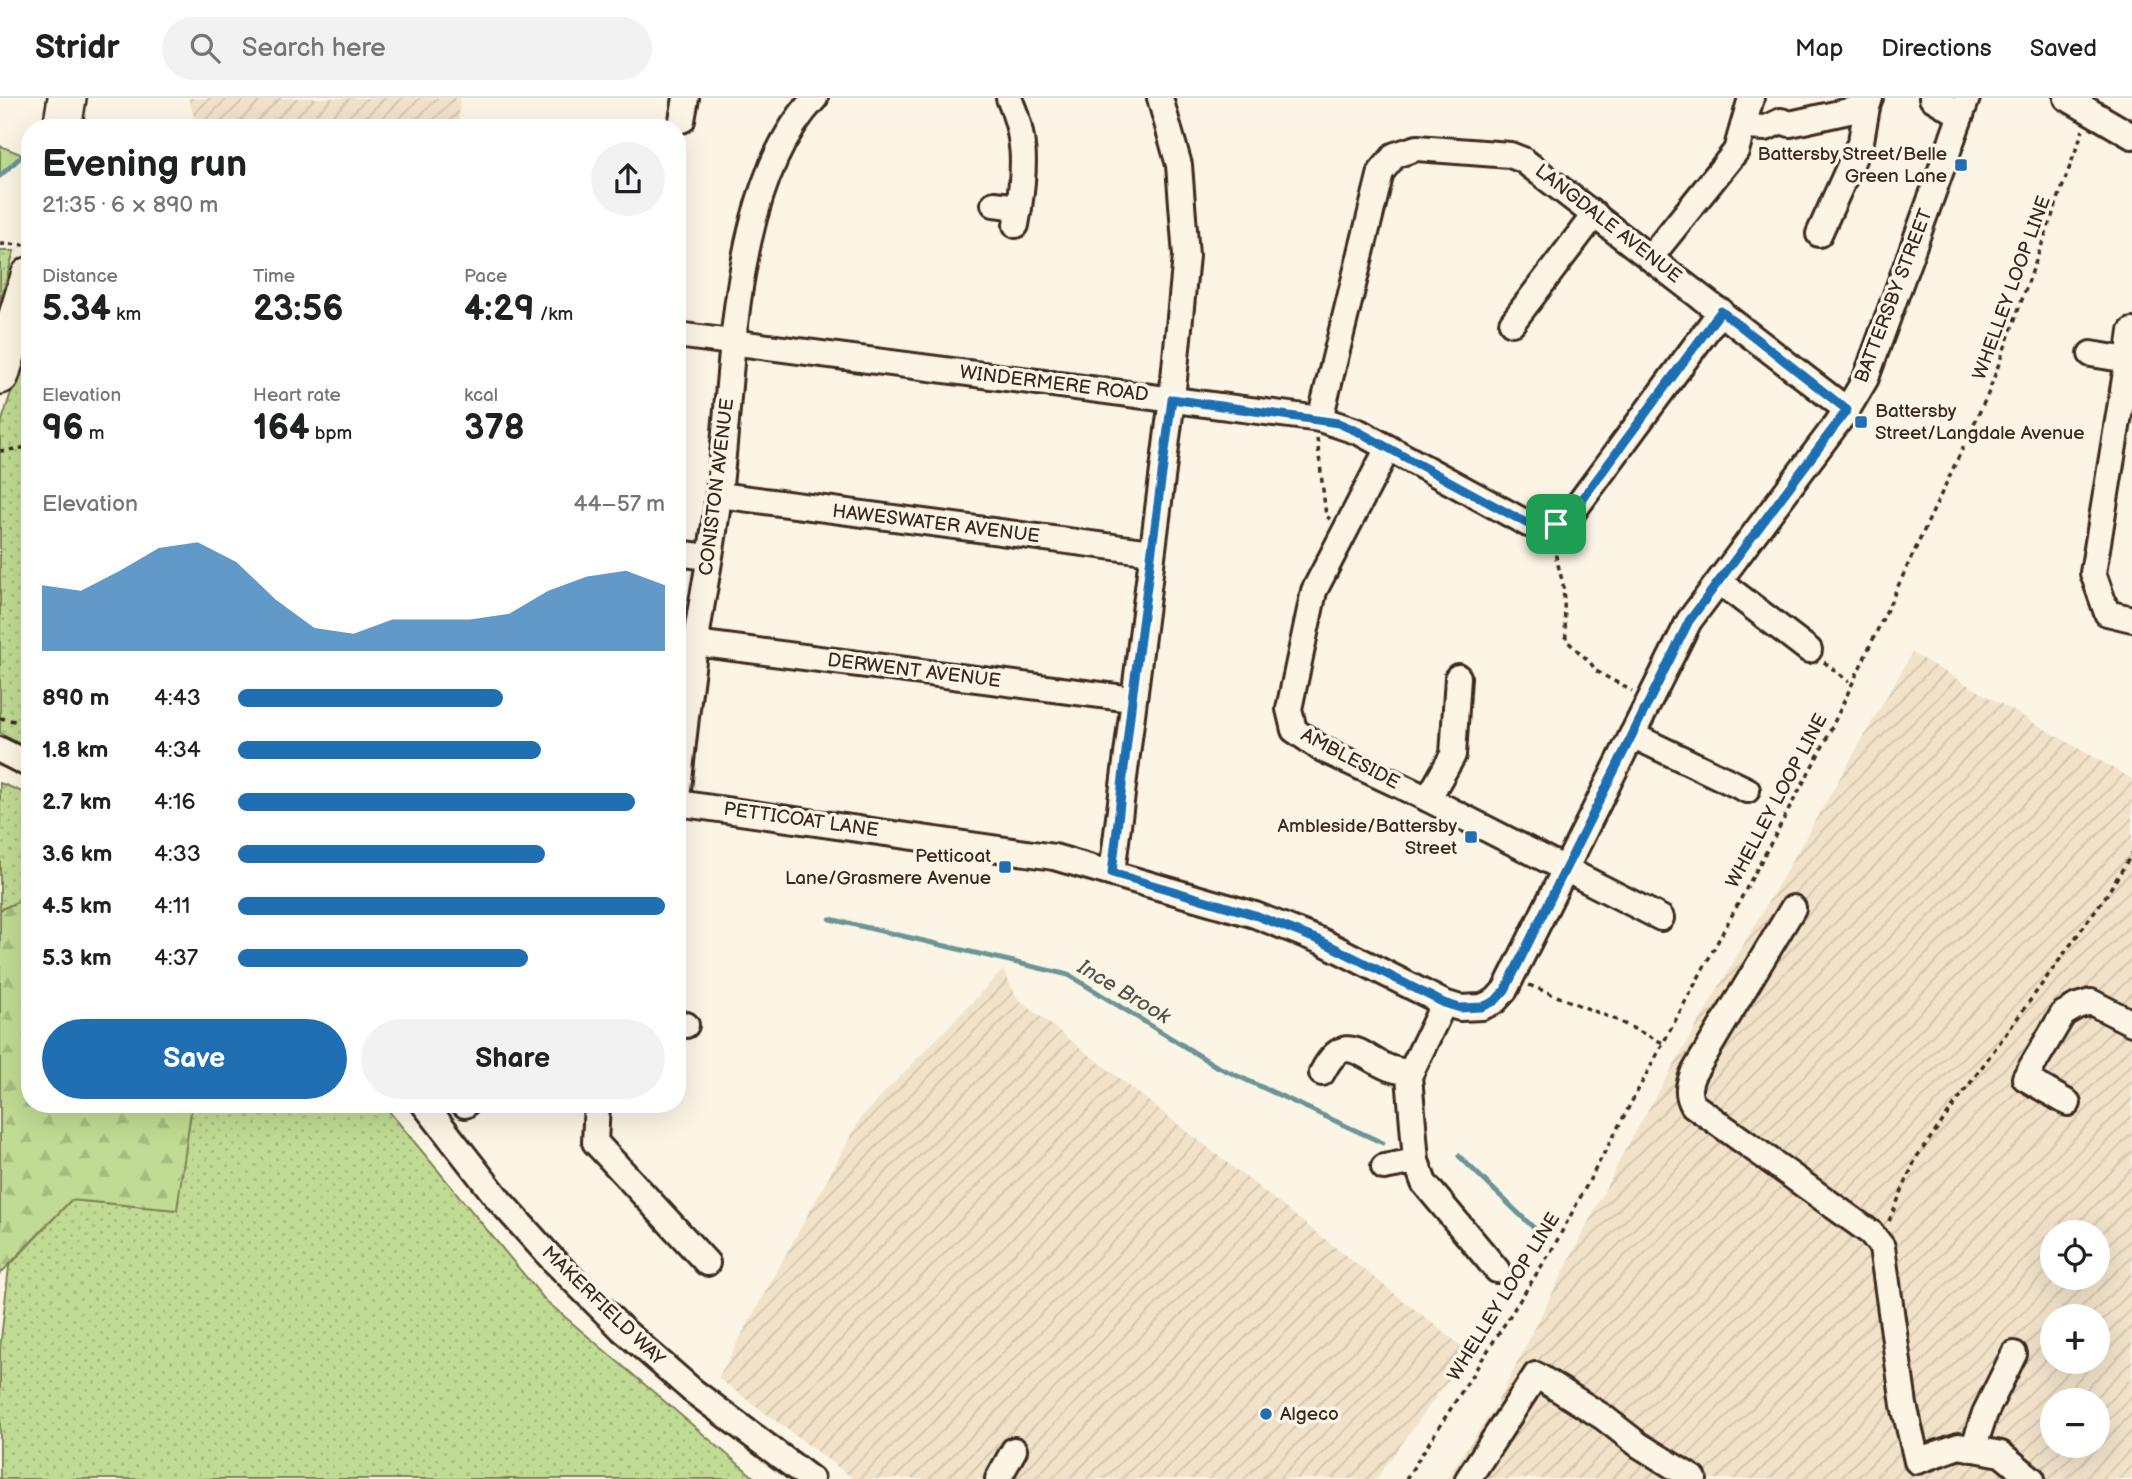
<!DOCTYPE html>
<meta charset="utf-8">
<style>
body{margin:0;font-family:"Balsamiq Sans",sans-serif;background:#f2f2f2;color:#202124;height:100vh;display:flex;flex-direction:column;font-size:26px;white-space:nowrap}
*{box-sizing:border-box;margin:0}
p{font-size:23px;color:#757577}
.icon{flex:none;width:38px;height:38px;fill:none;stroke:currentColor;stroke-width:2;stroke-linecap:round;stroke-linejoin:round}
.map{position:relative;flex:1;overflow:hidden}
.sheet{position:absolute;left:21px;top:21px;width:665px;height:994px;display:flex;flex-direction:column;background:#fff;border-radius:28px;box-shadow:0 7px 28px #0002}
.sheet>*{flex:none}
.controls{position:absolute;left:2040px;top:1122px;display:grid;gap:14px}
.controls a{display:grid;place-items:center;width:70px;height:70px;border-radius:50%;background:#fff;box-shadow:0 7px 28px #0002;font-size:35px}
.pin{position:absolute;display:grid;place-items:center;width:60px;height:60px;color:#fff;margin:-30px;border-radius:14px;box-shadow:0 4px 10px #0006}
.round{display:grid;place-items:center;flex:none;width:74px;height:74px;border-radius:37px;background:#f2f2f2}
.head{display:flex;align-items:center;justify-content:space-between;height:119px;padding:0 21px}
h1{font-size:38px;font-weight:700;line-height:52px}
.stats{display:grid;grid-template-columns:repeat(3,1fr);gap:10px;height:119px;padding:7px 21px}
.stats div{display:grid;align-content:center}
.stats b{font-size:35px;font-weight:700}
.stats small{font-size:19px;font-weight:400}
.stats p{font-size:19px}
.chart{height:196px;padding:14px 21px}
.chart p{display:flex;justify-content:space-between}
.chart svg{width:100%;height:126px;margin-top:7px;fill:#1f6fb2;opacity:.7}
.button{display:flex;gap:14px;margin-top:auto;padding:14px 21px}
.button a{flex:1;height:80px;border-radius:42px;background:#1f6fb2;color:#fff;font-size:28px;font-weight:700;line-height:80px;text-align:center}
.button a+a{background:#f2f2f2;color:#202124}
ul{padding:0 21px;list-style:none;font-size:23px}
li{display:grid;grid-template-columns:112px 84px 1fr;align-items:center;height:52px}
li i{height:18px;border-radius:9px;background:#1f6fb2}
header{display:flex;align-items:center;gap:42px;box-sizing:border-box;height:98px;padding:0 35px;background:#fff;border-bottom:2px solid #e0e0e0}
header strong{font-size:33px}
nav{display:flex;gap:38px;margin-inline-start:auto;font-size:24px}
.search{width:490px;height:63px;background:#f2f2f2;display:flex;align-items:center;gap:18px;box-sizing:border-box;padding:0 24px;border-radius:38px;color:#757577;font-size:26px}
.map>svg:first-child{display:block}
.industrial{fill:url(#industrial-furrows);fill-rule:evenodd}
.green{fill:url(#green-dots);stroke:#7e8258;stroke-width:2}
.forest{fill:url(#forest-firs);stroke:#7e8258;stroke-width:2}
.lines{fill:none;stroke-linecap:round;stroke-linejoin:round}
.stream{stroke:#6b9497;stroke-width:5}
.minor-casing{stroke:#3b2a1e;stroke-width:30}
.highway-casing{stroke:#3b2a1e;stroke-width:42}
.path{stroke:#3b2a1e;stroke-width:3.5;stroke-dasharray:5 5;stroke-linecap:butt}
.minor{stroke:#fcf5e5;stroke-width:24}
.highway{stroke:#fcf5e5;stroke-width:37}
.route-casing{stroke:#fff;stroke-width:14}
.route{stroke:#1f6fb2;stroke-width:9}
.poi-dot{fill:#1f6fb2;stroke:#fcf5e5;stroke-width:2.5}
.labels{text-anchor:middle;dominant-baseline:central;stroke-width:7;stroke-linejoin:round;paint-order:stroke}
.poi-label{font-size:19px;fill:#3b2a1e;stroke:#fcf5e5;text-anchor:end}
.street-label{font-size:19px;fill:#3b2a1e;stroke:#fcf5e5}
.water-label{font-size:21px;font-style:italic;fill:#4f5650;stroke:#fcf5e5}
</style>
<header>
<strong>Stridr</strong>
<div class="search"><svg class="icon" aria-label="search" viewBox="0 0 24 24"><circle cx="10" cy="10" r="6"/><path d="M15 15l6 6"/></svg>Search here</div>
<nav><a>Map</a><a>Directions</a><a>Saved</a></nav>
</header>
<div class="map">
<svg width="2132" height="1381" viewBox="0 0 2132 1381">
<defs>
<pattern id="industrial-furrows" width="10" height="10" patternUnits="userSpaceOnUse" patternTransform="scale(1.75)"><rect width="10" height="10" fill="#f2e2ca"/><path d="M-1 1l2-2M0 10L10 0M9 11l2-2" fill="none" stroke="#d0c2ad"/></pattern>
<pattern id="green-dots" width="8" height="8" patternUnits="userSpaceOnUse" patternTransform="scale(1.75)"><rect width="8" height="8" fill="#c0db93"/><path d="M2 2h.1M6 6h.1" fill="none" stroke="#a6bc7e" stroke-width="1.8" stroke-linecap="round"/></pattern>
<pattern id="forest-firs" width="22" height="20" patternUnits="userSpaceOnUse" patternTransform="scale(1.75)"><rect width="22" height="20" fill="#c0db93"/><path d="M5 1l3.5 6h-7zM16 11l3.5 6h-7z" fill="#a6bc7e"/></pattern>
</defs>
<rect width="100%" height="100%" fill="#fcf5e5"/>
<filter id="ink" filterUnits="userSpaceOnUse"><feTurbulence type="fractalNoise" baseFrequency=".0143" numOctaves="2"/><feDisplacementMap in="SourceGraphic" scale="14" xChannelSelector="R" yChannelSelector="G"/><feConvolveMatrix kernelMatrix="1 2 1 2 8 2 1 2 1" color-interpolation-filters="sRGB"/></filter>
<g filter="url(#ink)">
<!-- industrial -->
<g class="industrial">
<polygon points="188,0 460,0 458,30 198,30"/>
<path d="M 1912,555 L 2132,681 L 2132,1381 L 1446,1381 L 1494,1310 L 1626,1050 ZM 2053,1134 L 2098,1134 L 2098,1180 L 2053,1180 ZM 2053,1218 L 2098,1218 L 2098,1264 L 2053,1264 ZM 2053,1302 L 2098,1302 L 2098,1348 L 2053,1348 Z"/>
<polygon points="1003,872 1018,901 1469,1254 1376,1381 854,1381 718,1280 862,1018"/>
</g>
<!-- green -->
<g class="green">
<polygon points="0,153 14,153 0,205"/>
<polygon points="30,235 30,652 0,635 0,329"/>
<polygon points="0,685 30,697 30,798 0,812"/>
<polygon points="192,1006 383,1006 545,1202 756,1381 0,1381 0,1251 9,1168 71,1102 176,1112"/>
</g>
<!-- forest -->
<g class="forest">
<polygon points="0,48 23,57 0,78"/>
<polygon points="30,798 30,1006 192,1006 177,1112 71,1102 0,1176 0,812"/>
</g>
<g class="lines">
<!-- stream -->
<g class="stream">
<polyline points="0,78 23,57 30,56"/>
<polyline points="830,821 1069,877 1216,968 1383,1045"/>
<polyline points="1459,1058 1539,1135"/>
</g>
<defs>
<g id="minor">
<path d="M 1009,0 C 1026,39 1025,68 1019,109"/>
<polyline points="1932,0 1961,17"/>
<polyline points="2067,0 2132,38"/>
<polyline points="682,22 686,0"/>
<polyline points="1743,29 1766,30 1781,23 1790,26 1867,9 1870,0"/>
<polyline points="994,106 1019,109 1016,127"/>
<polyline points="1819,136 1861,43 1867,9"/>
<polyline points="1650,160 1736,53 1751,0"/>
<polyline points="1512,225 1595,116"/>
<polyline points="677,237 1320,321 1359,334 1528,426 1538,429 1548,428 1564,422 1572,415 1721,213"/>
<polyline points="2091,256 2128,262 2132,233"/>
<polyline points="2128,262 2093,475 2107,515 2132,521"/>
<polyline points="1320,321 1381,74 1395,57 1417,50 1510,57 1523,62 1847,312"/>
<polyline points="1388,350 1314,493 1289,611 1294,632 1320,650 1428,701 1661,820"/>
<polyline points="719,397 1152,454"/>
<polyline points="677,455 708,459"/>
<polyline points="1720,484 1809,552"/>
<polyline points="695,545 1132,601"/>
<polyline points="1632,637 1747,692"/>
<polyline points="0,652 30,667"/>
<path d="M 677,700 C 683,647 688,594 696,542 C 703,493 714,444 719,395 C 734,276 729,90 815,0"/>
<polyline points="1428,701 1453,657 1458,579"/>
<polyline points="677,705 1054,759 1255,817 1321,843 1444,905 1460,910 1482,909 1495,903 1505,892 1689,523 1847,312 1866,280 1967,0"/>
<polyline points="1112,775 1172,301 1186,158 1179,67 1160,0"/>
<path d="M 1793,810 L 1693,976 C 1688,988 1687,996 1693,1007 L 1871,1135 L 1882,1149 L 1904,1307 L 1917,1363 L 1959,1348 L 2001,1356 L 2032,1381"/>
<polyline points="1444,905 1409,978 1416,1063 1424,1085 1497,1172"/>
<polyline points="677,925 686,927"/>
<path d="M 1322,975 C 1350,920 1370,978 1411,973"/>
<polyline points="2068,1005 2025,980 2063,916 2077,908 2091,904 2132,925"/>
<polyline points="424,1006 499,1102 553,1162 622,1231 693,1293 811,1381"/>
<polyline points="464,1006 465,1007"/>
<polyline points="597,1006 595,1044 707,1165"/>
<polyline points="1384,1069 1416,1063"/>
<polyline points="1973,1351 1985,1315 2014,1256"/>
<polyline points="998,1381 1014,1352"/>
<polyline points="1468,1381 1536,1277 1603,1319 1639,1347 1694,1381"/>
</g>
<g id="highway">
<polyline points="62,30 67,0"/>
<polyline points="0,277 30,178"/>
</g>
</defs>
<!-- minor casing -->
<use href="#minor" class="minor-casing"/>
<!-- highway casing -->
<use href="#highway" class="highway-casing"/>
<!-- path -->
<g class="path">
<polyline points="0,146 30,147"/>
<polyline points="1317,340 1326,418 1330,421"/>
<polyline points="0,353 30,349"/>
<polyline points="1553,447 1563,486 1566,542 1590,564 1596,573 1632,593"/>
<polyline points="1824,564 1849,584"/>
<polyline points="0,620 30,626"/>
<polyline points="1529,887 1614,921 1663,945"/>
<polyline points="1889,1123 1916,1060 2105,799 2132,756"/>
<polyline points="1406,1381 1553,1150 1824,646 1988,296 2083,32"/>
</g>
<!-- minor -->
<use href="#minor" class="minor"/>
<!-- highway -->
<use href="#highway" class="highway"/>
</g>
</g>
<g class="lines" filter="url(#ink)">
<defs>
<path id="route" d="M 1721,213 L 1847,312 L 1689,523 L 1505,892 L 1495,903 L 1482,909 L 1460,910 L 1444,905 L 1321,843 L 1255,817 L 1112,775 L 1132,601 L 1172,301 L 1338,325 L 1359,334 L 1528,426 C 1545,431 1558,427 1572,415 Z"/>
</defs>
<!-- route casing -->
<use href="#route" class="route-casing"/>
<!-- route -->
<use href="#route" class="route"/>
</g>
<!-- markers -->
<g class="poi-dot">
<rect x="1954" y="60" width="14" height="14" rx="3.5"/>
<rect x="1854" y="317" width="14" height="14" rx="3.5"/>
<rect x="1464" y="732" width="14" height="14" rx="3.5"/>
<rect x="998" y="762" width="14" height="14" rx="3.5"/>
<circle cx="1266" cy="1316" r="7"/>
</g>
<g class="labels">
<!-- poi labels -->
<g class="poi-label">
<text x="1947" y="56">Battersby Street/Belle<tspan x="1947" dy="22">Green Lane</tspan></text>
<text x="1875" y="313" text-anchor="start">Battersby<tspan x="1875" dy="22">Street/Langdale Avenue</tspan></text>
<text x="1457" y="728">Ambleside/Battersby<tspan x="1457" dy="22">Street</tspan></text>
<text x="991" y="758">Petticoat<tspan x="991" dy="22">Lane/Grasmere Avenue</tspan></text>
<text x="1280" y="1316" text-anchor="start">Algeco</text>
</g>
<!-- street labels -->
<g class="street-label">
<text transform="translate(1608 126) rotate(38)">LANGDALE AVENUE</text>
<text transform="translate(2012 190) rotate(-70)">WHELLEY LOOP LINE</text>
<text transform="translate(1894 198) rotate(-69)">BATTERSBY STREET</text>
<text transform="translate(1054 286) rotate(7)">WINDERMERE ROAD</text>
<text transform="translate(717 389) rotate(-83)">CONISTON AVENUE</text>
<text transform="translate(936 426) rotate(7)">HAWESWATER AVENUE</text>
<text transform="translate(914 573) rotate(7)">DERWENT AVENUE</text>
<text transform="translate(1350 661) rotate(28)">AMBLESIDE</text>
<text transform="translate(1777 703) rotate(-62)">WHELLEY LOOP LINE</text>
<text transform="translate(801 722) rotate(8)">PETTICOAT LANE</text>
<text transform="translate(1504 1199) rotate(-58)">WHELLEY LOOP LINE</text>
<text transform="translate(603 1208) rotate(44)">MAKERFIELD WAY</text>
</g>
<!-- water labels -->
<g class="water-label">
<text transform="translate(1124 894) rotate(31)">Ince Brook</text>
</g>
</g>
</svg>
<div class="controls">
<a><svg class="icon" aria-label="locate" viewBox="0 0 24 24"><circle cx="12" cy="12" r="6"/><path d="M12 2v4M12 18v4M2 12h4M18 12h4"/></svg></a>
<a>+</a>
<a>−</a>
</div>
<div class="pin" style="left:1556px;top:426px;background:#1e9e55"><svg class="icon" aria-label="arrive" viewBox="0 0 24 24"><path d="M6 21V4h12l-3 4 3 4H6"/></svg></div>
<section class="sheet">
<div class="head"><div><h1>Evening run</h1><p>21:35 · 6 × 890 m</p></div><a class="round"><svg class="icon" aria-label="share" viewBox="0 0 24 24"><path d="M12 15V3M7 8l5-5 5 5M5 13v7h14v-7"/></svg></a></div>
<div class="stats">
<div><p>Distance</p><b>5.34<small> km</small></b></div>
<div><p>Time</p><b>23:56</b></div>
<div><p>Pace</p><b>4:29<small> /km</small></b></div>
</div>
<div class="stats">
<div><p>Elevation</p><b>96<small> m</small></b></div>
<div><p>Heart rate</p><b>164<small> bpm</small></b></div>
<div><p>kcal</p><b>378</b></div>
</div>
<div class="chart"><p><span>Elevation</span>44–57 m</p>
<svg viewBox="0 0 160 44" preserveAspectRatio="none"><path d="M0 44V21L10 23L20 16L30 8L40 6L50 13L60 26L70 36L80 38L90 33L100 33L110 33L120 31L130 23L140 18L150 16L160 21V44z"/></svg>
</div>
<ul>
<li><b>890 m</b>4:43<i style="width:62%"></i></li>
<li><b>1.8 km</b>4:34<i style="width:71%"></i></li>
<li><b>2.7 km</b>4:16<i style="width:93%"></i></li>
<li><b>3.6 km</b>4:33<i style="width:72%"></i></li>
<li><b>4.5 km</b>4:11<i style="width:100%"></i></li>
<li><b>5.3 km</b>4:37<i style="width:68%"></i></li>
</ul>
<div class="button"><a>Save</a><a>Share</a></div>
</section>
</div>
